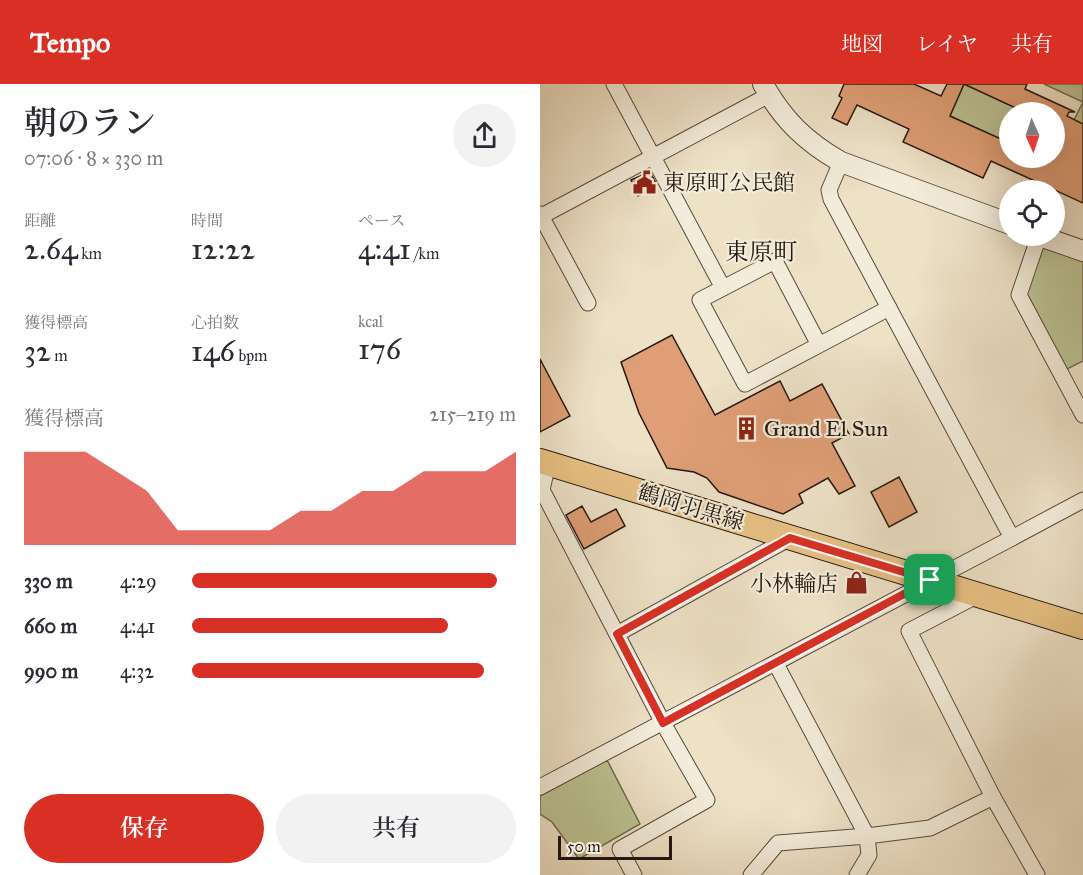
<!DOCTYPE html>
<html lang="ja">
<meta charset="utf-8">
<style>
body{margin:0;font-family:"IM FELL Great Primer","Noto Serif JP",serif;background:#f2f2f3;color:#2b2b33;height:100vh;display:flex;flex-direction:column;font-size:22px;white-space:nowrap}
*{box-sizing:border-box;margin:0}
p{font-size:20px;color:#7c7c81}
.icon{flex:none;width:33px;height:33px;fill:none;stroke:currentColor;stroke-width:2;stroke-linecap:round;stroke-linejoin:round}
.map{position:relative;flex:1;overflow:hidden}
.side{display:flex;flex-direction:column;background:#fff;width:540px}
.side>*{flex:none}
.needle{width:39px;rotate:177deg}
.fabs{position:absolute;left:459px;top:18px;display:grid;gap:12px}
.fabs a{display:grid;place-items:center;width:66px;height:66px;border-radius:50%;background:#fff;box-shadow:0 6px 24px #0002;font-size:30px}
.scale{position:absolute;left:18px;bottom:15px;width:114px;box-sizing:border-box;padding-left:6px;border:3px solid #251910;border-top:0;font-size:16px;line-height:21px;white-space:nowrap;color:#251910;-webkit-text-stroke:4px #f3ecda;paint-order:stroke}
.pin{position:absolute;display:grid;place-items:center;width:51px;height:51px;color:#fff;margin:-26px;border-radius:12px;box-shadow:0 3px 9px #0006}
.round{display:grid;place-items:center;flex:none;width:63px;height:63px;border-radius:32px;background:#f2f2f3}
.overview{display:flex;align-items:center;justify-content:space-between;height:102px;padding:0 24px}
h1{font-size:33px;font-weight:600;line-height:45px}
.figures{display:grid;grid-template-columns:repeat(3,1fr);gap:9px;height:102px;padding:6px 24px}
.figures div{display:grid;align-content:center}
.figures b{font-size:30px;font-weight:600}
.figures small{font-size:16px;font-weight:400}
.figures p{font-size:16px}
.chart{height:168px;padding:12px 24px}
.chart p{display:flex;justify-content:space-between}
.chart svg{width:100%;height:108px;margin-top:6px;fill:#d93025;opacity:.7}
.primary-button{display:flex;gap:12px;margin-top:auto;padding:12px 24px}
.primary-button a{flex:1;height:69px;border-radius:36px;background:#d93025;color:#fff;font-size:24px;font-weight:600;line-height:69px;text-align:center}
.primary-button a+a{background:#f2f2f3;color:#2b2b33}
ul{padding:0 24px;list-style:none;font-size:20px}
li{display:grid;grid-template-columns:96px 72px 1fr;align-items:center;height:45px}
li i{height:15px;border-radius:8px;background:#d93025}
header{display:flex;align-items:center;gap:36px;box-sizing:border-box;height:84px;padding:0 30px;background:#d93025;color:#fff}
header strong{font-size:28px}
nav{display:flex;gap:33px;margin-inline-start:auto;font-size:21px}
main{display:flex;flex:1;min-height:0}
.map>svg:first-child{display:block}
.green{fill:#bcc293;stroke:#706e52;stroke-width:1.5}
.building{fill:#df9e76;stroke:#251910;stroke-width:1.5;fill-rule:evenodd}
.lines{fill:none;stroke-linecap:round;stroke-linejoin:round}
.minor-casing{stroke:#574b3e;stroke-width:17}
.tertiary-casing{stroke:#574b3e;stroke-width:22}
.primary-casing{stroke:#251910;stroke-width:26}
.minor{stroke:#f3ecda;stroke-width:15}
.tertiary{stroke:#f3ecda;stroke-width:20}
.primary{stroke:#e6c083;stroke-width:24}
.route-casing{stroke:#fff;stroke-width:12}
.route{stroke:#d93025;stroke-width:8}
.labels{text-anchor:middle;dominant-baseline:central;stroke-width:4.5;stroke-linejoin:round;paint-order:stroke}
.poi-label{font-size:22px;fill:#251910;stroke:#f3ecda;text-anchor:start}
.street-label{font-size:22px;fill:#251910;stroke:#f3ecda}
.neighbourhood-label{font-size:24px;fill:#251910;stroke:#f3ecda}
</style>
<header>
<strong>Tempo</strong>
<nav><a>地図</a><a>レイヤ</a><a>共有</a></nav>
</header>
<main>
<section class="side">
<div class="overview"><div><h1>朝のラン</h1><p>07:06 · 8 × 330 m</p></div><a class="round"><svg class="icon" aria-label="share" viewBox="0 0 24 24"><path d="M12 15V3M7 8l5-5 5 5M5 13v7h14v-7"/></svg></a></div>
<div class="figures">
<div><p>距離</p><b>2.64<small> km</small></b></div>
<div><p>時間</p><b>12:22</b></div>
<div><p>ペース</p><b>4:41<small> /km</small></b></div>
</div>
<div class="figures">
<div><p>獲得標高</p><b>32<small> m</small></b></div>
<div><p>心拍数</p><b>146<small> bpm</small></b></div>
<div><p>kcal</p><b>176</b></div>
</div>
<div class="chart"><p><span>獲得標高</span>215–219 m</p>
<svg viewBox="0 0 160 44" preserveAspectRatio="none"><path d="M0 44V6L10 6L20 6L30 14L40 22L50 38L60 38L70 38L80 38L90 30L100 30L110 22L120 22L130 14L140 14L150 14L160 6V44z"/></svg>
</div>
<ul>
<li><b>330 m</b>4:29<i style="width:94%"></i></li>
<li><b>660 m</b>4:41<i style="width:79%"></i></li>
<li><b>990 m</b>4:32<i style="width:90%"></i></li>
</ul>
<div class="primary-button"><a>保存</a><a>共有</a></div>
</section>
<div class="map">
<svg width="543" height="791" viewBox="0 0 543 791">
<rect width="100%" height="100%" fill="#ede1c6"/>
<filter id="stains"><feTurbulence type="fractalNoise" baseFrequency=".00333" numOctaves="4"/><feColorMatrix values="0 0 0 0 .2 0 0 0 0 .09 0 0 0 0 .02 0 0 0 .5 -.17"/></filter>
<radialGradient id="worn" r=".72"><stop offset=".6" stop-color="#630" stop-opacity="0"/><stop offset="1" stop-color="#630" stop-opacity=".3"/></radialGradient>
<!-- green -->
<g class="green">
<polygon points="424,0 476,24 474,28 470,28 469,38 461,56 410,32"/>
<polygon points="504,0 543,0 543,40 534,36 543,18"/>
<polygon points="503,159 543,175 543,277 527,285 486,208"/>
<polygon points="67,676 100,740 39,775 12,738 0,730 0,712"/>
</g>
<!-- building -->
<g class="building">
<path d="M 304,0 L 374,0 L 401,12 L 407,0 L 487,0 L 485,5 L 535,28 L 529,28 L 527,32 L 543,40 L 543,119 L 451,77 L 443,94 L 363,58 L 369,45 L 317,21 L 307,41 L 292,34 L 302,14 L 299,12 ZM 424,0 L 476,24 L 474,28 L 514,28 L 514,74 L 470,74 L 470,59 L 410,32 Z"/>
<polygon points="110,88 117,101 98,112 91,96"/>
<polygon points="132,251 175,331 240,297 250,317 282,300 309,350 292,359 315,402 299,410 288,394 259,410 263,419 243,430 179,408 167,394 154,388 127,384 99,329 81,278"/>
<polygon points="0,275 30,332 0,348"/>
<polygon points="359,393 377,428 349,443 331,408"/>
<polygon points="42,422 51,438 76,425 85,442 44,465 26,431"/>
</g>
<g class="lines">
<defs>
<g id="minor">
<polyline points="74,0 183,204"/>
<polyline points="301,78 289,106 291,115 349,224"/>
<polyline points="0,130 48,219"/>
<polyline points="0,133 229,11"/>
<polyline points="499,152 479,211 543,331"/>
<polyline points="8,379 2,406 123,639 167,716 80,765 94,791"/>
<polyline points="472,454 543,416"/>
<polyline points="438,511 369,547 453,713"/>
<polyline points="77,550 250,454"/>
<polyline points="236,580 327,752 390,744 453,713 497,791"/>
<polyline points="0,703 472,454 349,224 279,261 235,177 160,216 205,300 279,261"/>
<polyline points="211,791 238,759 327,752 329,771 317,791"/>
</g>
<g id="tertiary">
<path d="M 223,0 C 243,36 266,58 301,78 L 470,140"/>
<polyline points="500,152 543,167"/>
</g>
<polyline id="primary" points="0,377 543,543"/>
</defs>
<!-- minor casing -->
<use href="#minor" class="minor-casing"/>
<!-- tertiary casing -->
<use href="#tertiary" class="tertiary-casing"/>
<!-- primary casing -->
<use href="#primary" class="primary-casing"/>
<!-- minor -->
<use href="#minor" class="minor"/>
<!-- tertiary -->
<use href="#tertiary" class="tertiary"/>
<!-- primary -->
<use href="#primary" class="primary"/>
</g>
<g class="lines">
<defs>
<polygon id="route" points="250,454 390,496 123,639 77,550"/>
</defs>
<!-- route casing -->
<use href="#route" class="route-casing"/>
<!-- route -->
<use href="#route" class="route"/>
</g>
<!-- icons -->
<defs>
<symbol id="civic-bare" viewBox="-9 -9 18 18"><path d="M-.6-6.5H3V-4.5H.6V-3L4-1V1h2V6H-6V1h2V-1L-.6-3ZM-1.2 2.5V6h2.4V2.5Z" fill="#8f2418" stroke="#f3ecda" stroke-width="2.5" paint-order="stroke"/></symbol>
<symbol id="building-bare" viewBox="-9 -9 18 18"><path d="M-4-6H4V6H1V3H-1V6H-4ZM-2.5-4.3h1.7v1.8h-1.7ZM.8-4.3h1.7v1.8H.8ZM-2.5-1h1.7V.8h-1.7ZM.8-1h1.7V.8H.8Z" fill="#8f2418" stroke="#f3ecda" stroke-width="2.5" paint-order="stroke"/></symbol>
<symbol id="shop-bare" viewBox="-9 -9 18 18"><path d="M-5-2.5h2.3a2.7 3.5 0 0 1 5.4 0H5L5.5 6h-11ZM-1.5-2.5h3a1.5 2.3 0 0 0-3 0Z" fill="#8f2418" stroke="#f3ecda" stroke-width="2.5" paint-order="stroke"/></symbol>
</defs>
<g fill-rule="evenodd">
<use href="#civic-bare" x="88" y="82" width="33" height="33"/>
<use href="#building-bare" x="190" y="328" width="33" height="33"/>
<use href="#shop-bare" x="300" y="482" width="33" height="33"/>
</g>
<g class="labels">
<!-- poi labels -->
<g class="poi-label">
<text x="123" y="98">東原町公民館</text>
<text x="224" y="344">Grand El Sun</text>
<text x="298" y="499" text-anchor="end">小林輪店</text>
</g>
<!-- street labels -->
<g class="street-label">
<text transform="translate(151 423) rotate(17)">鶴岡羽黒線</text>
</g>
<!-- neighbourhood labels -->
<g class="neighbourhood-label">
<text x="221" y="168">東原町</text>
</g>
</g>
<rect width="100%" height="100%" filter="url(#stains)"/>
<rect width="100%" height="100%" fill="url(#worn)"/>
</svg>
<div class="fabs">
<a><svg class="needle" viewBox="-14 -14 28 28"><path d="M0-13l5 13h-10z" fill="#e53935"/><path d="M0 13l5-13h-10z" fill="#7c7c81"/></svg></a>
<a><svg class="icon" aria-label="locate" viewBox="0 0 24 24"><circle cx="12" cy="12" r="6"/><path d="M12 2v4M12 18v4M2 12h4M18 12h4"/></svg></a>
</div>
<div class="scale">50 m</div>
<div class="pin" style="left:390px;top:496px;background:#1e9e55"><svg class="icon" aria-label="arrive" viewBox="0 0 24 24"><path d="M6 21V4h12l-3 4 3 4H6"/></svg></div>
</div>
</main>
